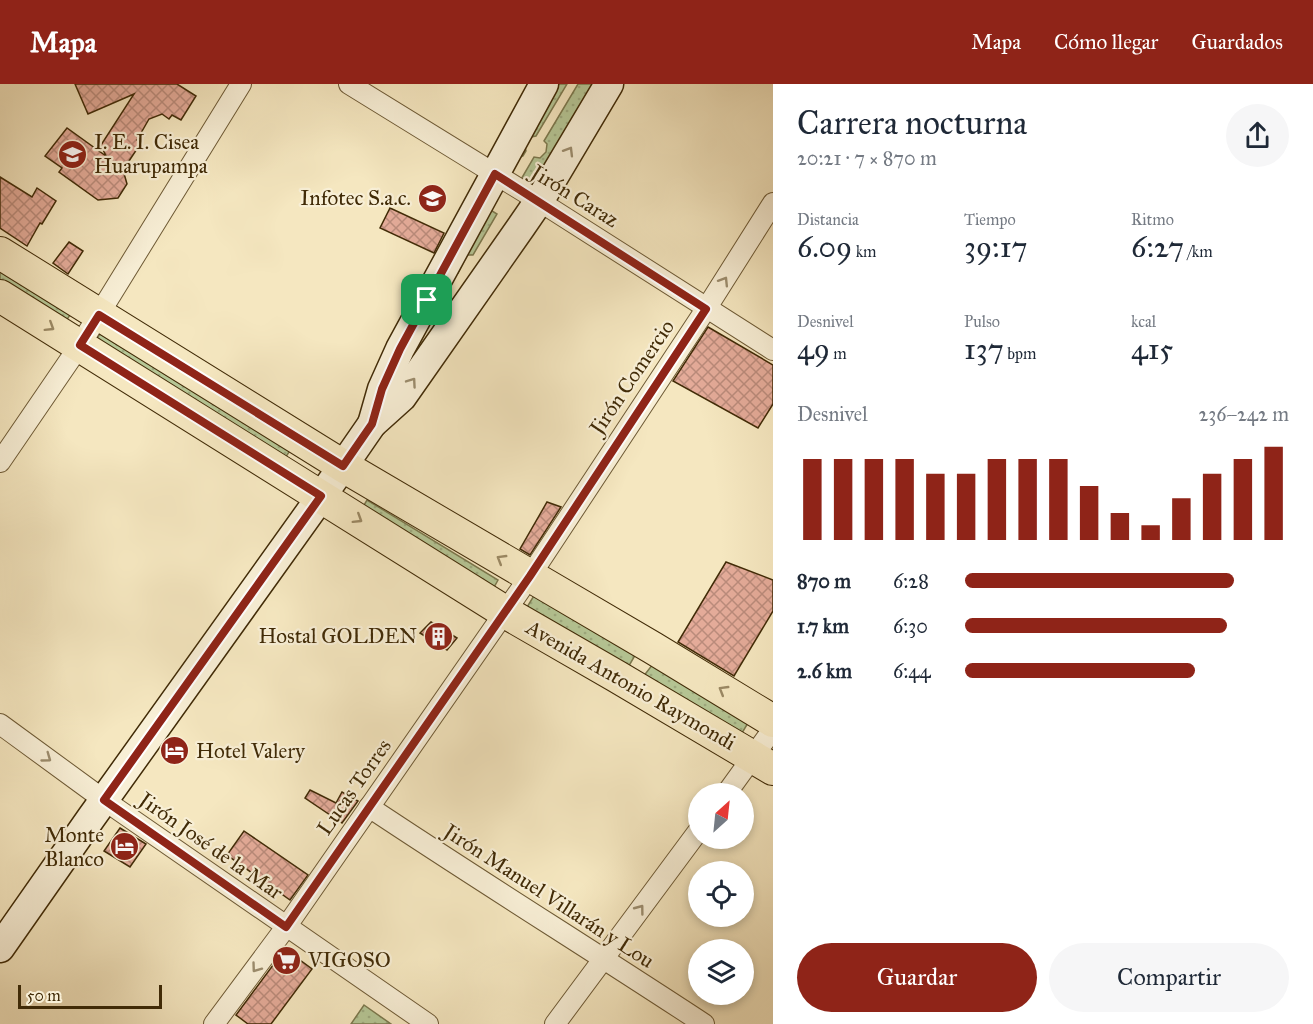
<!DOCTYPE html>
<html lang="es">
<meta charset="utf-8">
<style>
body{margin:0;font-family:"IM FELL Great Primer",serif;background:#f6f6f7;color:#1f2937;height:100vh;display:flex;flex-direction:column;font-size:22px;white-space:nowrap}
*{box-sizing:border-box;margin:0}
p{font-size:20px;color:#747a83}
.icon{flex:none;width:33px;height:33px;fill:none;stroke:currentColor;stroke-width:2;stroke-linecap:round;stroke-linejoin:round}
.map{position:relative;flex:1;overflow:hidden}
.sheet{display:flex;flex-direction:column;background:#fff;width:540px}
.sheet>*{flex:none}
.needle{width:39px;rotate:27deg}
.tools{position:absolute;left:688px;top:699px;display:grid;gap:12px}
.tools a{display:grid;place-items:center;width:66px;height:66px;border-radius:50%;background:#fff;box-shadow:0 3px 9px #0003;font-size:30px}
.scale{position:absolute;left:18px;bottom:15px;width:144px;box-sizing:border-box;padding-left:6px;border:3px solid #412b07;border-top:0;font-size:16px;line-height:21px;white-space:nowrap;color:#412b07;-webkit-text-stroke:4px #f8efd6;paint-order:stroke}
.pin{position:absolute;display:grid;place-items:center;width:51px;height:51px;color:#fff;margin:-26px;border-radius:12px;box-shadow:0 3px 9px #0006}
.round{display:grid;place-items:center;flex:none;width:63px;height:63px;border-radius:32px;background:#f6f6f7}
.overview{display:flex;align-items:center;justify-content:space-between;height:102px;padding:0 24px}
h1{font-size:33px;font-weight:600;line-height:45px}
.metrics{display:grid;grid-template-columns:repeat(3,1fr);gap:9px;height:102px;padding:6px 24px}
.metrics div{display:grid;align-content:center}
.metrics b{font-size:30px;font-weight:600}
.metrics small{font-size:16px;font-weight:400}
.metrics p{font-size:16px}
.chart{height:168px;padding:12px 24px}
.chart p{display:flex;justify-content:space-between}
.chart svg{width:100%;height:108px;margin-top:6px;stroke:#8f2418;stroke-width:6}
.button{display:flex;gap:12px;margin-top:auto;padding:12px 24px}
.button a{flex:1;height:69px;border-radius:36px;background:#8f2418;color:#fff;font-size:24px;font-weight:600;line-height:69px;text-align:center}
.button a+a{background:#f6f6f7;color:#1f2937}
ul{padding:0 24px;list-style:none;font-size:20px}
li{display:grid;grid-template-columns:96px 72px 1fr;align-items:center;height:45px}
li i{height:15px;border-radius:8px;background:#8f2418}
header{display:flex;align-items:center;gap:36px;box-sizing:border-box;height:84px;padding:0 30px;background:#8f2418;color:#fff}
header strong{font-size:28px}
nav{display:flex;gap:33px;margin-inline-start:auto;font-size:21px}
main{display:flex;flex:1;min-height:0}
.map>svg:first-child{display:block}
.grass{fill:url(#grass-dots);stroke:#7c794e;stroke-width:1.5}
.building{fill:url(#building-cross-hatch);stroke:#412b07;stroke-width:1.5}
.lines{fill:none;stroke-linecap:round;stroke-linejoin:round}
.street-casing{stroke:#6e5a35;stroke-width:22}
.secondary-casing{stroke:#412b07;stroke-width:31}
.primary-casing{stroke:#412b07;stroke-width:34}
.street{stroke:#f8efd6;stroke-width:20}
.secondary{stroke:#f8efd6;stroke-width:28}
.primary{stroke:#f5e7c0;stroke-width:32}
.oneway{stroke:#9c8d6e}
.oneway2{stroke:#9b8964}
.route-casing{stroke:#fff;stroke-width:12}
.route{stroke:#8f2418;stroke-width:8}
.labels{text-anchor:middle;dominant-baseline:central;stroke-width:4.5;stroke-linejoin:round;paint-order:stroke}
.poi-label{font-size:21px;fill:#412b07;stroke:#f8efd6;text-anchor:start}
.street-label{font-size:21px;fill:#412b07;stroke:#f8efd6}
</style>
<header>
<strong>Mapa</strong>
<nav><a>Mapa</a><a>Cómo llegar</a><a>Guardados</a></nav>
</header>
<main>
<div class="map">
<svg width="773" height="940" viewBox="0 0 773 940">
<defs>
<pattern id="grass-dots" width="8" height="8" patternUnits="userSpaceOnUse" patternTransform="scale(1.5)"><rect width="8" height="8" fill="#b6c796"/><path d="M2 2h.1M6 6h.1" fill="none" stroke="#9eab80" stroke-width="1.8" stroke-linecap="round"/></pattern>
<pattern id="building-cross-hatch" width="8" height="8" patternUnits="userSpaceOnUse" patternTransform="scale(1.5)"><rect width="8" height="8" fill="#e4ab99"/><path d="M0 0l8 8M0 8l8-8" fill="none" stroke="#ba8b7b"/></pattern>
</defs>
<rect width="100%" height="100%" fill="#f5e7c0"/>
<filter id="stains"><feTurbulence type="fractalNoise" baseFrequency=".00333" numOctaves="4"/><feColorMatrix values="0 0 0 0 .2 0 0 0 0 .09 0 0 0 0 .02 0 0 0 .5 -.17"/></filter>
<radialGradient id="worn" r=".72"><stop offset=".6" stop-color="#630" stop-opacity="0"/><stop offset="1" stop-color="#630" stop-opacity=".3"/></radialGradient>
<!-- grass -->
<g class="grass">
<polygon points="546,0 567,0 536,52 531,53 525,63 526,67 523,72 501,81"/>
<polygon points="578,0 605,0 543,110 520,97 534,73 540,74 546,68 547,60 544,57"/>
<polygon points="481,120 497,130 473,171 467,171 458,189 445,185"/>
<polygon points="0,181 72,228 62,243 0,204"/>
<polygon points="100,250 291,365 280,382 92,261"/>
<polygon points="367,416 498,496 488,514 357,433"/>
<polygon points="535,510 637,568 623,592 521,533"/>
<polygon points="653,580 748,639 736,659 639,598"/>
<polygon points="364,921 391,940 351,940"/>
</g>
<!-- building -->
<g class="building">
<polygon points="75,0 177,0 196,12 181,36 172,31 169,35 162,30 149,35 137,56 141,59 123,86 127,100 118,114 98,116 59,88 62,84 45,72 67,44 106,72 101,61 134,10 88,30"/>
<polygon points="0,93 32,113 37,104 56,117 42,140 40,139 27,162 0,144"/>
<polygon points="390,124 444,149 434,169 380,144"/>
<polygon points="69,158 83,167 68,190 53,179"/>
<polygon points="708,243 773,281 773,320 758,344 673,297"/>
<polygon points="547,418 561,423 530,471 520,465"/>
<polygon points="726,478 773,496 773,527 734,592 678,558"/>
<polygon points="431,538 457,554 447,566 420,549"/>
<polygon points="310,706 336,719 342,708 358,717 342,739 305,714"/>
<polygon points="120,744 146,760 130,783 104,767"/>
<polygon points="244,747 308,791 290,816 227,771"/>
<polygon points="285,865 312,885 271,940 248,940 236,931"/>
</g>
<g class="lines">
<defs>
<g id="street">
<polyline points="349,0 539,117 773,266"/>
<polyline points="0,378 80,261 241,0"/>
<polyline points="0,640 104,716 428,940"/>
<polyline points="726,710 773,645"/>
<path d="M 369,723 C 480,797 593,867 704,940"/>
<polyline points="214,940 286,843 530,492 706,225 773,119"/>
<polyline points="555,940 699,746"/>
</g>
<g id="secondary">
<polyline points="372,340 382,305 400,265 544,0"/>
<polyline points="0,864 91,734 343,382 372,340 402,313 521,143 543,111 609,0"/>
</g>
<g id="primary">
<polyline points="0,169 343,382 653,564 773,637"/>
<polyline points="0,212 505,528 616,592 773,685"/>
</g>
</defs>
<!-- street casing -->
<use href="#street" class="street-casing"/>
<!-- secondary casing -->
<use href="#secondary" class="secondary-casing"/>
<!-- primary casing -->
<use href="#primary" class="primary-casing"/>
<!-- street -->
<use href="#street" class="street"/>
<!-- secondary -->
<use href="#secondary" class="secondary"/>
<!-- primary -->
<use href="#primary" class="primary"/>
</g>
<!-- one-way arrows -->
<defs><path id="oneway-chevron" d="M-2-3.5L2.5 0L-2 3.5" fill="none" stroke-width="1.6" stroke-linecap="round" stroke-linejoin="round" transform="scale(1.5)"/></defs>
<g class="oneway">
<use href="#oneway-chevron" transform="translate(569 67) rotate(-59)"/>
<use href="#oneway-chevron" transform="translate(724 197) rotate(-58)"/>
<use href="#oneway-chevron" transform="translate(412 298) rotate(-55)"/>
<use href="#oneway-chevron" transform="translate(47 674) rotate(36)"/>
<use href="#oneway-chevron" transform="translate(640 825) rotate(-53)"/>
<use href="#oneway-chevron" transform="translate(256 884) rotate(126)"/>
</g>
<g class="oneway2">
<use href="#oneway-chevron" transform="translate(50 243) rotate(32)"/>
<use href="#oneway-chevron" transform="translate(358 435) rotate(32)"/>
<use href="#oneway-chevron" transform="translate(501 475) rotate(-149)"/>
<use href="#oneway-chevron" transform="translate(723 606) rotate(-149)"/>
</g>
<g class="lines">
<defs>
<polygon id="route" points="495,90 706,225 530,492 286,843 104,716 321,412 80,261 99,231 343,382 372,340 382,305 400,265"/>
</defs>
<!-- route casing -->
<use href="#route" class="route-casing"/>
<!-- route -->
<use href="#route" class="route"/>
</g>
<!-- icons -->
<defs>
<symbol id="school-disc" viewBox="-11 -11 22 22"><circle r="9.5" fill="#8f2418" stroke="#f8efd6"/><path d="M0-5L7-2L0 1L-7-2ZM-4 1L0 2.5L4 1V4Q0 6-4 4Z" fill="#fff"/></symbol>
<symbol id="building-disc" viewBox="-11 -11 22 22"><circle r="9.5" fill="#8f2418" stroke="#f8efd6"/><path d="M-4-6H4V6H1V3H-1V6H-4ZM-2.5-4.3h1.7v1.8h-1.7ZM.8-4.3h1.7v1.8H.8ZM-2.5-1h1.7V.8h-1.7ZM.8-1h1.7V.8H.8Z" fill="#fff"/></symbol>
<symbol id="hotel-disc" viewBox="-11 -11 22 22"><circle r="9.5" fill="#8f2418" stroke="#f8efd6"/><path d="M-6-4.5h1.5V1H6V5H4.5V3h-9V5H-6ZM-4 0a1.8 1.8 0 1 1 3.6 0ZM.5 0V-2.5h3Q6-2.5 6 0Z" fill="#fff"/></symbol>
<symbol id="supermarket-disc" viewBox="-11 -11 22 22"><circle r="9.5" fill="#8f2418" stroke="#f8efd6"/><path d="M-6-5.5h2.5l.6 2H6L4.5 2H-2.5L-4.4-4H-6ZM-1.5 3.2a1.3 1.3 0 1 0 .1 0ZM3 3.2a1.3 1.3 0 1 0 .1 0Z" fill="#fff"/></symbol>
</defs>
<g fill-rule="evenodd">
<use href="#school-disc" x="56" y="54" width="33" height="33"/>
<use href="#school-disc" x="416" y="98" width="33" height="33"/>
<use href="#building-disc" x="422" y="536" width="33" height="33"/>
<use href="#hotel-disc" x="158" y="650" width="33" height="33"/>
<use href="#hotel-disc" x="108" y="746" width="33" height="33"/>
<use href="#supermarket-disc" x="270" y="860" width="33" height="33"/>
</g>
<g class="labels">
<!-- poi labels -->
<g class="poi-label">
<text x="94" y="58">I. E. I. Cisea<tspan x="94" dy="24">Huarupampa</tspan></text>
<text x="411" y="114" text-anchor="end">Infotec S.a.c.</text>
<text x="417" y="552" text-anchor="end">Hostal GOLDEN</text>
<text x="196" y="667">Hotel Valery</text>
<text x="104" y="751" text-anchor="end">Monte<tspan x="104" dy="24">Blanco</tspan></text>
<text x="308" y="876">VIGOSO</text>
</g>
<!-- street labels -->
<g class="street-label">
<text transform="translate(575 112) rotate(32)">Jirón Caraz</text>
<text transform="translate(632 293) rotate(-56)">Jirón Comercio</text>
<text transform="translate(631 601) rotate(30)">Avenida Antonio Raymondi</text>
<text transform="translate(354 703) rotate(-55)">Lucas Torres</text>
<text transform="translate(211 762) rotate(35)">Jirón José de la Mar</text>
<text transform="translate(549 812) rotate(33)">Jirón Manuel Villarán y Lou</text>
</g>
</g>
<rect width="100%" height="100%" filter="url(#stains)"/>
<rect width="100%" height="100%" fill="url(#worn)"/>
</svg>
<div class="tools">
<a><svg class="needle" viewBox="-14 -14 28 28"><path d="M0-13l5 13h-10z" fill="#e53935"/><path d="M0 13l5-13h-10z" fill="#747a83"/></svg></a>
<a><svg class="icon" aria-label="locate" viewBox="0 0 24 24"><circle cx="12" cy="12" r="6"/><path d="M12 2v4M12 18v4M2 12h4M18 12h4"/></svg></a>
<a><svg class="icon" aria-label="layers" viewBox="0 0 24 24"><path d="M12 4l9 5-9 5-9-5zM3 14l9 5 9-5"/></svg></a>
</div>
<div class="scale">50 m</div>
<div class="pin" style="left:427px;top:216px;background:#1e9e55"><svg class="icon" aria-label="arrive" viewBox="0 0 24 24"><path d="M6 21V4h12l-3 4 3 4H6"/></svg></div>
</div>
<section class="sheet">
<div class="overview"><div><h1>Carrera nocturna</h1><p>20:21 · 7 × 870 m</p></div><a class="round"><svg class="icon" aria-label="share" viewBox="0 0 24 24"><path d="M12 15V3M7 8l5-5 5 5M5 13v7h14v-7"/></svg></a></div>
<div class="metrics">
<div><p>Distancia</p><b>6.09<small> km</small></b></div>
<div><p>Tiempo</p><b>39:17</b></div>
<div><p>Ritmo</p><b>6:27<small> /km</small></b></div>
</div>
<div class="metrics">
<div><p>Desnivel</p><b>49<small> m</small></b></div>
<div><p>Pulso</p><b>137<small> bpm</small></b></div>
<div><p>kcal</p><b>415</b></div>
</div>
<div class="chart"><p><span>Desnivel</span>236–242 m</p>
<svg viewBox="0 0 160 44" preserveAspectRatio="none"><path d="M5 44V11M15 44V11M25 44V11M35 44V11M45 44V17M55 44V17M65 44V11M75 44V11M85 44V11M95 44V22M105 44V33M115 44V38M125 44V27M135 44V17M145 44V11M155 44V6"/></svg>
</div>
<ul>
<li><b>870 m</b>6:28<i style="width:83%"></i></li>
<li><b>1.7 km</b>6:30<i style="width:81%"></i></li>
<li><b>2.6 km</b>6:44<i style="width:71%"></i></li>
</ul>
<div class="button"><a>Guardar</a><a>Compartir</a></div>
</section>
</main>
